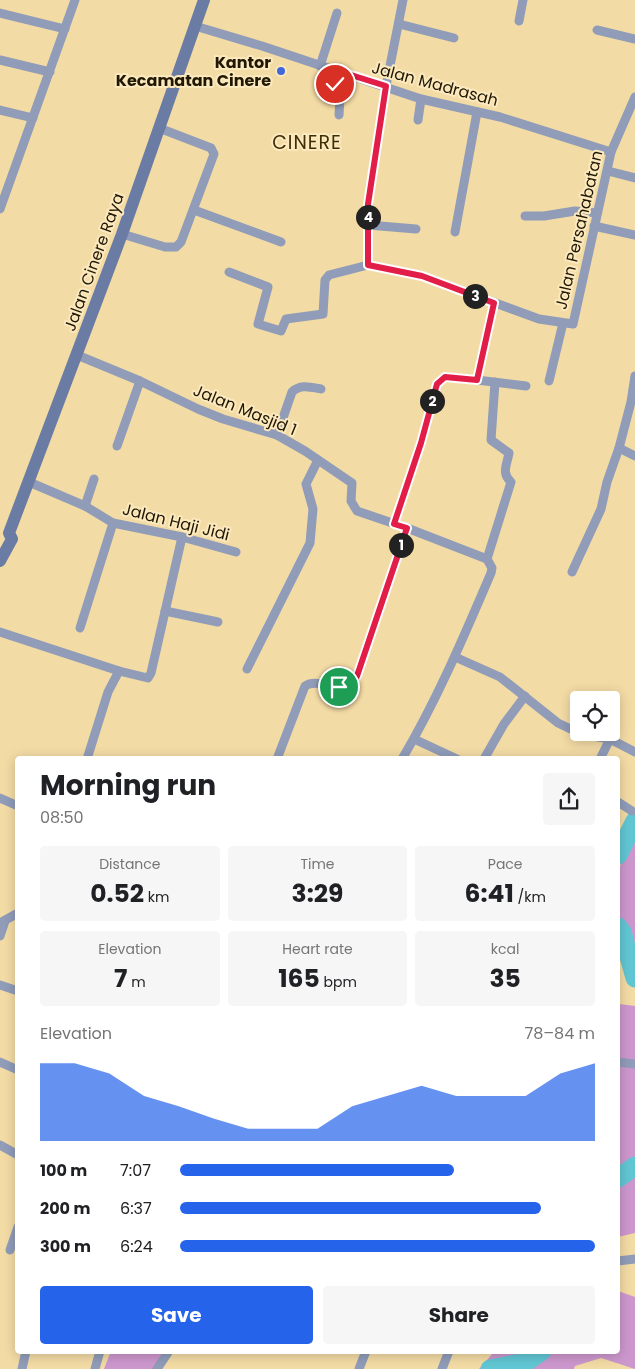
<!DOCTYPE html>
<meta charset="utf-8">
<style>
body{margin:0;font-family:Poppins,sans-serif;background:#f6f6f6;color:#202124;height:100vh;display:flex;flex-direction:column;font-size:19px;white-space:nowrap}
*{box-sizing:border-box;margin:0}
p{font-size:16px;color:#757577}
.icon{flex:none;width:28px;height:28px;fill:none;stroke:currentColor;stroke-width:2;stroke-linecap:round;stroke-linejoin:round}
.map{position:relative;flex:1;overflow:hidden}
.details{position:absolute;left:15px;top:756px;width:605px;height:598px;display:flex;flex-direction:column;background:#fff;border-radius:5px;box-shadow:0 2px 12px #0003}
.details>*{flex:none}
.buttons{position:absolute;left:570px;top:691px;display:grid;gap:10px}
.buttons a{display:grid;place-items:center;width:50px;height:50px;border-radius:5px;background:#fff;box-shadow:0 2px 12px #0003;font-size:25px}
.pin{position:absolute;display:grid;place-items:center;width:42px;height:42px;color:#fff;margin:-21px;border:2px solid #fff;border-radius:50%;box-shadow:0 1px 5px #0007}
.km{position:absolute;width:25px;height:25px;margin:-12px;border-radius:50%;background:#222;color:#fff;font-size:14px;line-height:25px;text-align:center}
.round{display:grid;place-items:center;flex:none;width:52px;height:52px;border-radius:5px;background:#f6f6f6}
.head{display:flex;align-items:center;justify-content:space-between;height:85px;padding:0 25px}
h1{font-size:28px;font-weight:700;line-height:38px}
.figures{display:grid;grid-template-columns:repeat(3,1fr);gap:8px;height:85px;padding:5px 25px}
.figures div{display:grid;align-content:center;border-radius:5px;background:#f6f6f6;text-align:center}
.figures b{font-size:25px;font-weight:700}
.figures small{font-size:14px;font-weight:400}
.figures p{font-size:14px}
.chart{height:140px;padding:10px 25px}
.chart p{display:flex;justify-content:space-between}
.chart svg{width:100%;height:90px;margin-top:5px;fill:#2563eb;opacity:.7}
.primary-button{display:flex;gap:10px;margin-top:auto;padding:10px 25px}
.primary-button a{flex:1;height:58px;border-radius:5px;background:#2563eb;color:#fff;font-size:20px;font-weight:700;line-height:58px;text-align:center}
.primary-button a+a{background:#f6f6f6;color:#202124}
ul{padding:0 25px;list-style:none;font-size:16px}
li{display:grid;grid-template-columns:80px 60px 1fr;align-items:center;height:38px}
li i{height:12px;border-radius:6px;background:#2563eb}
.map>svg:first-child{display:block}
.forest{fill:#cc97cd}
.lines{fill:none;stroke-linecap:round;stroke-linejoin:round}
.river{stroke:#61c6d3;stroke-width:19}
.street{stroke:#909cb8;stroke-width:9}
.secondary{stroke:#6b7ca4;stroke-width:12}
.route-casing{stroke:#fff;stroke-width:10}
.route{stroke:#e11d48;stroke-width:6}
.poi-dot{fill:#4168da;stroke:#fce9be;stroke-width:2}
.labels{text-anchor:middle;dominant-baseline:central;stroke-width:4;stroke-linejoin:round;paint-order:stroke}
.poi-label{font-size:16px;font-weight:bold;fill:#211804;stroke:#fce9be;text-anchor:end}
.street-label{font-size:16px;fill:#211804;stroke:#fce9be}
.quarter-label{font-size:19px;letter-spacing:1px;fill:#3f2f07;stroke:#fce9be}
</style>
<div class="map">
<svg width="635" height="1369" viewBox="0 0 635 1369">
<rect width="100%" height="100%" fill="#f3dba5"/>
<!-- forest -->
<g class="forest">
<polygon points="635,826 635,964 618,923 618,872"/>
<polygon points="619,1004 635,1006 635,1233 618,1237"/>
<polygon points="618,1291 635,1297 635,1369 601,1358 575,1366 574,1369 479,1369 493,1353 489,1351 618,1351"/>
<polygon points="111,1351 164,1351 156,1369 104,1369"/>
</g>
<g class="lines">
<!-- river -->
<g class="river">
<polyline points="618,855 635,821"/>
<polyline points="618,927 622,932 635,978"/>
<polyline points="618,1178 635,1166"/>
<polyline points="490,1369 526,1362 542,1351"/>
</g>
<!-- street -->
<g class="street">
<polyline points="0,13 65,29"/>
<polyline points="519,21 523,0"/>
<polyline points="399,24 454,38"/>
<polyline points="195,26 262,46 421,99 500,117 611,152"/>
<polyline points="597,30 635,39"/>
<polyline points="0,60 50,72"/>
<polyline points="320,66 337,13"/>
<polyline points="335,71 335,84 340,98 339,115"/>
<polyline points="0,110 33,118"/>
<polyline points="418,120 421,99"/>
<polyline points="608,171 635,178"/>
<polyline points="0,209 75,0"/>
<polyline points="194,210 281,242"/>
<polyline points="525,216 544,216 575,211 597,213"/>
<polyline points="368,225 416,229"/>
<polyline points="594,226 635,235"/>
<polyline points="455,232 477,112"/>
<polyline points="122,234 165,247 176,247 181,242 214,154 211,148 159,128"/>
<polyline points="368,265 368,204 386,86 403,0"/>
<polyline points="229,272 268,287 258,324 281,331 286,319 323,314 325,280 329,275 368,265 422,276 539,319 573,324 611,152 635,97"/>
<polyline points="77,355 140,381 198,409 223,419 277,435 305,451 352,483 351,501 357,511 407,528 487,559"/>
<polyline points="477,380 526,386"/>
<polyline points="549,381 563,323"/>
<path d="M 277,435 L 292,392 C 300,384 310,387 321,389"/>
<polyline points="117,446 140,381"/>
<polyline points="619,448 635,456"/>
<polyline points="29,482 85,506 113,523 182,537 236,552"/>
<polyline points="85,506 94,479"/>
<polyline points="394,524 421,443 437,384 445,377 477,380 494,303"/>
<path d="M 487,559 L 511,482 C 501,473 507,465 509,453 L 491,440 L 495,382"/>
<polyline points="572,572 601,509 607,482 619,448 631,402 635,376"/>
<polyline points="165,611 218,622"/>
<polyline points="80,628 113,523"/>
<polyline points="0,632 119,671 108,692 87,759"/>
<polyline points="455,657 500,677 558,723 581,734 610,739 635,752"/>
<polyline points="247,669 310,543 313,509 306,484 318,460"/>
<polyline points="119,671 148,678 151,673 182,537"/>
<polyline points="414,739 457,759"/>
<path d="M 277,759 L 305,686 C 321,676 342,699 357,676 L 407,528"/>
<path d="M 402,759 C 437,700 464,636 491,573 L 492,568 L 487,559"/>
<polyline points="484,759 504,724 525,696"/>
<polyline points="600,759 610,739"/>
<polyline points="0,798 18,806"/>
<polyline points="618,802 632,811"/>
<polyline points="0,923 18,913"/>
<polyline points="0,936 5,921"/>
<polyline points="0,985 18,991"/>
<polyline points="0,1062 18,1070"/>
<polyline points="618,1062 635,1064"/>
<polyline points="0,1145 18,1155"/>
<polyline points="10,1250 18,1227"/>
<polyline points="618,1261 635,1259"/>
<polyline points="22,1369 26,1351"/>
<polyline points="95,1369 100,1351"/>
<polyline points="157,1369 169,1351"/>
<polyline points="359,1369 366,1351"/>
<polyline points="442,1369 449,1351"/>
</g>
<!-- secondary -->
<polyline class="secondary" points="0,561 12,539 9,533 122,234 204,0"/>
</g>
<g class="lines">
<defs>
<polyline id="route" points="335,84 335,70 386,86 368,204 368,265 422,276 494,303 477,380 445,377 437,384 421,443 394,524 407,528 357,676 354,682 339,687"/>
</defs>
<!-- route casing -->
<use href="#route" class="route-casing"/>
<!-- route -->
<use href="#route" class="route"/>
</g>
<!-- markers -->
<circle class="poi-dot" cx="281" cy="71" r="5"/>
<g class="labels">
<!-- poi labels -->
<g class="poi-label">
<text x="271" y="62">Kantor<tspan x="271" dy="18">Kecamatan Cinere</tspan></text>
</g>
<!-- street labels -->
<g class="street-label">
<text transform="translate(435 84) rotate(15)">Jalan Madrasah</text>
<text transform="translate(579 230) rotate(-77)">Jalan Persahabatan</text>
<text transform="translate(94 262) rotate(-70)">Jalan Cinere Raya</text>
<text transform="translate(245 410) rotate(22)">Jalan Masjid 1</text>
<text transform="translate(176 522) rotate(14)">Jalan Haji Jidi</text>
</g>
<!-- quarter labels -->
<g class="quarter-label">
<text x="307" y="142">CINERE</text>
</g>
</g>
</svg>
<div class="buttons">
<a><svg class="icon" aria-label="locate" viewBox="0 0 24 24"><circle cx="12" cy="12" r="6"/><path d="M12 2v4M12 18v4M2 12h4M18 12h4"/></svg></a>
</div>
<div class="pin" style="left:339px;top:687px;background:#1e9e55"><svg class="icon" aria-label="arrive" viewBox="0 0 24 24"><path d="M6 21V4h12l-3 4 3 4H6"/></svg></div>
<div class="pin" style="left:335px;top:84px;background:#d93025"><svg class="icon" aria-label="check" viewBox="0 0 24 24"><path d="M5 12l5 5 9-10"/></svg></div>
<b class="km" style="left:401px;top:545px">1</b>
<b class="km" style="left:432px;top:401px">2</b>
<b class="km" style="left:475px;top:296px">3</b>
<b class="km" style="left:368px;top:217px">4</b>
<section class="details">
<div class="head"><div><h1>Morning run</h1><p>08:50</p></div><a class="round"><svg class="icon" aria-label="share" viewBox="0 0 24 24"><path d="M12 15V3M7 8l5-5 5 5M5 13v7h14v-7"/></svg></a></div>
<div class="figures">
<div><p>Distance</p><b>0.52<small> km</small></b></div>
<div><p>Time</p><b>3:29</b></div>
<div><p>Pace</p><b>6:41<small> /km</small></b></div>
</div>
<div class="figures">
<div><p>Elevation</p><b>7<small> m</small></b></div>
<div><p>Heart rate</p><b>165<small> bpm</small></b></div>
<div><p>kcal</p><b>35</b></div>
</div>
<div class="chart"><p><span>Elevation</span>78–84 m</p>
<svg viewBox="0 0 160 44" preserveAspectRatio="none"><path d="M0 44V6L10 6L20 11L30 22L40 27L50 33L60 38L70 38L80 38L90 27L100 22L110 17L120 22L130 22L140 22L150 11L160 6V44z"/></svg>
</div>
<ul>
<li><b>100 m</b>7:07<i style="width:66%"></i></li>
<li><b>200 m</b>6:37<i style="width:87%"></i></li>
<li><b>300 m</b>6:24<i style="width:100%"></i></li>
</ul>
<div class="primary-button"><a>Save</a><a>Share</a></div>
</section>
</div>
